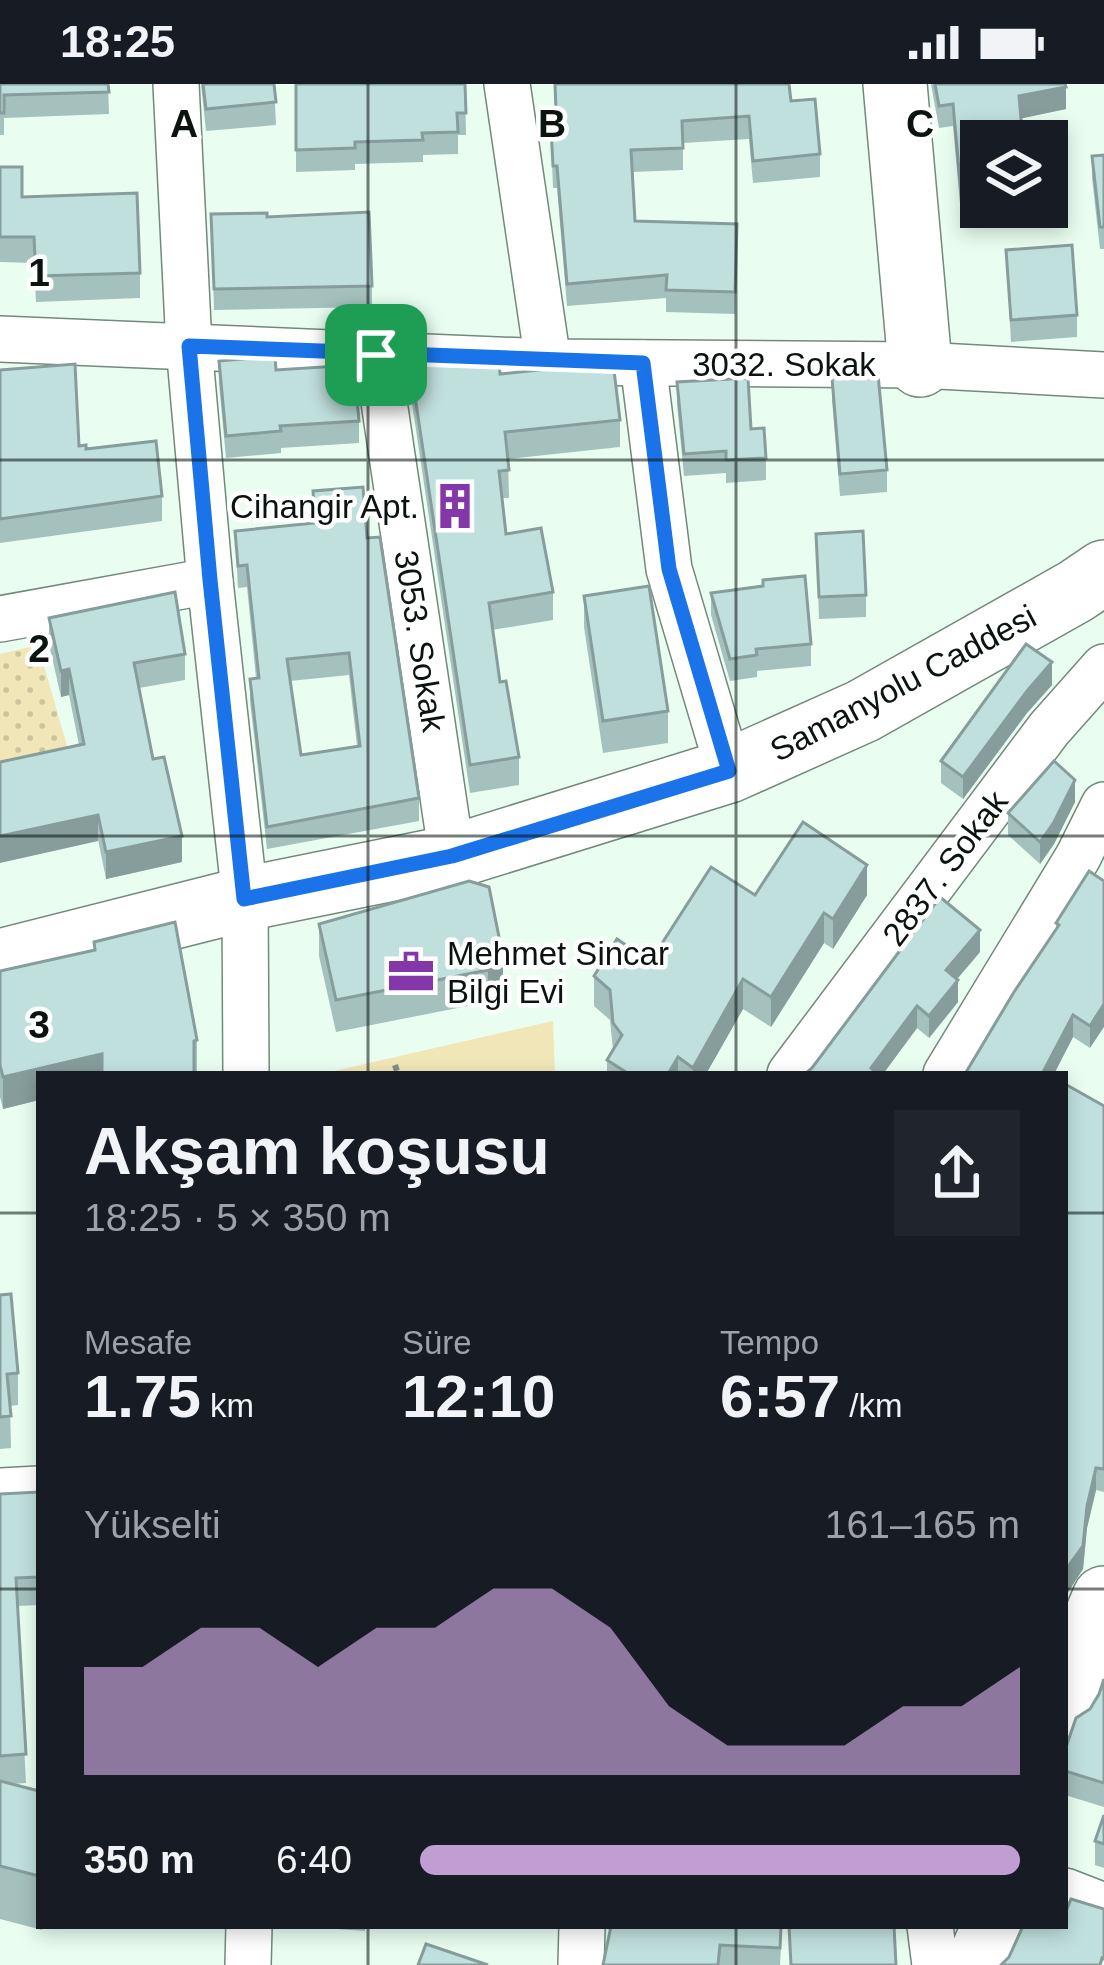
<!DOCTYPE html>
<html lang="tr">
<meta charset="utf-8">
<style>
body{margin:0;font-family:Arial,sans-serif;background:#20242c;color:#f1f3f6;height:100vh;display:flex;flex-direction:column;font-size:45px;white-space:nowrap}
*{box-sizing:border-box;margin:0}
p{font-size:39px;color:#9ea1a6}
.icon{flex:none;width:66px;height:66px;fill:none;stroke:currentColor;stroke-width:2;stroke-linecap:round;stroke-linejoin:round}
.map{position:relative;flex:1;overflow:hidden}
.sheet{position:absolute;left:36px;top:987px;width:1032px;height:858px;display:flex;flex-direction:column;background:#171b24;border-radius:0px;box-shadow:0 6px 18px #0003}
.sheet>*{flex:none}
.buttons{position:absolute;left:960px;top:36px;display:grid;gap:24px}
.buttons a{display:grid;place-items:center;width:108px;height:108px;border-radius:0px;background:#171b24;box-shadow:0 6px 18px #0003;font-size:60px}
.pin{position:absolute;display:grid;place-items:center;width:102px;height:102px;color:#fff;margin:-51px;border-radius:24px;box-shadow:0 6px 18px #0006}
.round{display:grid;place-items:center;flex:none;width:126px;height:126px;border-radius:0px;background:#20242c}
.headline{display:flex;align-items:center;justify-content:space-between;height:204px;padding:0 48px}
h1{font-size:66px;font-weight:600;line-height:90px}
.stats{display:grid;grid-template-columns:repeat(3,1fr);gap:18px;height:204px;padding:12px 48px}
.stats div{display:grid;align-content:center}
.stats b{font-size:60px;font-weight:600}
.stats small{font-size:33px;font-weight:400}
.stats p{font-size:33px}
.chart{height:336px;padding:24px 48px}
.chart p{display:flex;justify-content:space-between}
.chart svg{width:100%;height:216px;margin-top:12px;fill:#c09ed3;opacity:.7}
ul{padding:0 48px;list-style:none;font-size:39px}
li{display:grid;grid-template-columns:192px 144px 1fr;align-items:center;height:90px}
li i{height:30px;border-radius:15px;background:#c09ed3}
.status{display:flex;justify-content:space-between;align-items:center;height:84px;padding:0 60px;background:#171b24;direction:ltr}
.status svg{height:33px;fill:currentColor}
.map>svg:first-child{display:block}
.park{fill:#f0e6b8}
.garden{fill:url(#garden-dots)}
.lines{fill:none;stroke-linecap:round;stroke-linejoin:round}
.street-casing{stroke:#72897b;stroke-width:48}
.secondary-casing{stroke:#72897b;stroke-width:66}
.path{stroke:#829188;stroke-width:6;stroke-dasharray:6 6;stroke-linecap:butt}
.street{stroke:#fff;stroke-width:45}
.secondary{stroke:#fff;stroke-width:63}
.wall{fill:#a5c1be;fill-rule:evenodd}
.shaded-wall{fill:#869d9b}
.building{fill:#c0e0dd;stroke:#869d9b;stroke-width:3;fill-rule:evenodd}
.route-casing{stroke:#fff;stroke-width:24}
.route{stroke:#1a73e8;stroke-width:15}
.grid{fill:none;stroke:#0a130e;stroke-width:3;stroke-opacity:0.55}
.labels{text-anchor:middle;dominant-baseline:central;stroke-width:9;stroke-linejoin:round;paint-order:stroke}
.street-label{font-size:33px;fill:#0a130e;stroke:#fff}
.poi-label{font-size:33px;fill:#0a130e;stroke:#fff;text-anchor:end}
.grid-label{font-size:39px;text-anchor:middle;font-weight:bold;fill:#0a130e;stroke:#fff;stroke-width:9;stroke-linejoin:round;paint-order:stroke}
</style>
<div class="status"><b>18:25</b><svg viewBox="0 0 49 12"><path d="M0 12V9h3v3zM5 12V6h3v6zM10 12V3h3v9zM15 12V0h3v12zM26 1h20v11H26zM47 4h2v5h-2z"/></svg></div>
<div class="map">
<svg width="1104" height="1881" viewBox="0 0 1104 1881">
<defs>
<pattern id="garden-dots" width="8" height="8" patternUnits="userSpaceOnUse" patternTransform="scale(3)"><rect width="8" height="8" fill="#f0e6b8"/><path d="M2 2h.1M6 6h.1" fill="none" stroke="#ccc49d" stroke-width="1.8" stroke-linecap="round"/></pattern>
</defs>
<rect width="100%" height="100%" fill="#e9fef1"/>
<!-- park -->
<polygon class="park" points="553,937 555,990 321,990"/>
<!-- garden -->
<polygon class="garden" points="38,561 72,679 0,695 0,570"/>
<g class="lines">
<defs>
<g id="street">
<polyline points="176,0 189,262 210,497 245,815 246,990"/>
<polyline points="507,0 548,278"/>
<polyline points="0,255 548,278 920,281 1104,291"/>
<polyline points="377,271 452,773"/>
<polyline points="643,279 669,485 729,687"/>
<polyline points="0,535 210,497"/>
<polyline points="790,990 1049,645 1104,583"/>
<polyline points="946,990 1078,773 1104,721"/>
<polyline points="0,1407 39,1405"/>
<polyline points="1065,1807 1104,1822"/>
<polyline points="930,1842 935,1881"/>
<polyline points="248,1881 249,1842"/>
<polyline points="581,1881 582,1842"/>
</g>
<g id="secondary">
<polyline points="895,0 920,281"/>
<polyline points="0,877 245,815 452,773 729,687 863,627 1076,507 1104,488"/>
<polyline points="1065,1624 1083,1564 1104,1514"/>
<polyline points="977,1881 994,1842"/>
</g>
</defs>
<!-- street casing -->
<use href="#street" class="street-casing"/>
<!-- secondary casing -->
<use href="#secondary" class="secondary-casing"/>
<!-- path -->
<polyline class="path" points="395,981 398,990"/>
<!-- street -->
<use href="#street" class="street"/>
<!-- secondary -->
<use href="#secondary" class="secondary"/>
</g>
<!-- wall -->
<g class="wall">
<polygon points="0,0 108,0 109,30 4,34 4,51 0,51"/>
<polygon points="201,0 274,0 276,41 206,47"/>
<polygon points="296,0 465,0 466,51 458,51 458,70 423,71 423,78 355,80 355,86 296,88"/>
<polygon points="931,0 1065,0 1066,25 1021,34 981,57 981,123 1028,123 1028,137 962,142 953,42 939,44"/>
<polygon points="791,17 820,70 820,93 753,99 749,55 683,59 683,86 632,88 635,137 737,140 735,230 666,228 666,214 567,222 557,104 553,104 550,27"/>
<polygon points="1104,71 1104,165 1100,165 1092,94 1092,72"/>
<polygon points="0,83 22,113 140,189 140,214 36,218 34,179 0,178"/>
<polygon points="211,130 267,133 372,202 372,223 214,226"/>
<polygon points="1006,166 1077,231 1077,253 1011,258"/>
<polygon points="409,272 500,290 620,336 620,363 508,375 509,414 502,414 506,450 553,508 553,536 492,546 500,598 519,673 519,701 470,709 409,299"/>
<polygon points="219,277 276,286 359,337 359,359 281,364 281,369 226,374 219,299"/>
<polygon points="0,286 79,362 162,412 162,437 0,459"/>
<polygon points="832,294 887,386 887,408 840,412 832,316"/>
<polygon points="677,298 751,345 766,374 766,396 726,399 726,389 684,392 677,320"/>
<path d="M 313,407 L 367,454 L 419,714 L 419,737 L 267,765 L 250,617 L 250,595 L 256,594 L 247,503 L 238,504 L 235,447 L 314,439 ZM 349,591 L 357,662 L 301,671 L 290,597 Z"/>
<polygon points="816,450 866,511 866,533 819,535"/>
<polygon points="711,509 811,560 811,582 757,587 757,593 730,597 711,531"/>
<polygon points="584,512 668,627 668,659 603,669 584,543"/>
<polygon points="49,534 185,570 185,596 139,604 153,675 182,778 106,795 69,611 61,613 49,560"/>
<polygon points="1052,601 1027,629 963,715 941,699 941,677"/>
<polygon points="1075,718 1054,760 1040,780 1008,751 1008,729"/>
<polygon points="469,797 503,904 488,918 336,948 319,872 319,840"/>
<polygon points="1104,797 1090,964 1073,953 1054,990 965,990 1056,845 1056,839"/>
<polygon points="755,811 867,811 833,865 824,859 771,943 743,925 706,990 607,990 607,976 613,966 610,936 594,922 594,892 650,878"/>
<polygon points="94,858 197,956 197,988 39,990 39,1016 3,1025 0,1013 0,887 94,867"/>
<polygon points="980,868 957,895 958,918 929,954 917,944 883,990 805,990"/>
<polygon points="1065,1000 1104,1022 1104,1408 1096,1406 1087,1444 1083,1485 1065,1510"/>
<polygon points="0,1211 18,1289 18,1321 10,1322 11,1364 0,1365"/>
<polygon points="39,1408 39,1521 17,1522 26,1699 12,1700 39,1707 39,1842 43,1842 42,1846 0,1835 0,1410"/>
<polygon points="1104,1595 1104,1723 1065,1711 1065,1666 1099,1610"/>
<polygon points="1104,1731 1104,1784 1095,1781 1095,1757"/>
<polygon points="294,1842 365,1842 365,1847"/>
<polygon points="782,1842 780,1881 603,1881"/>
</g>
<!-- shaded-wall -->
<g class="shaded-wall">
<polygon points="1066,3 1066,25 1019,35 1019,12"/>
<polygon points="1052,578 1052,601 1027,629 963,715 963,693 1027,607"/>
<polygon points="69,585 69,611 61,613 61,587"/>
<polygon points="1075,696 1075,718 1054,760 1040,780 1040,758"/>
<polygon points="98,731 98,757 0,779 0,752"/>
<polygon points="182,752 182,778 106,795 106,768"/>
<polygon points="867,781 867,811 833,865 833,835"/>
<polygon points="824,829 824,859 771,943 771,913"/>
<polygon points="980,846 980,868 946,908 946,886"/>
<polygon points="503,873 503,904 488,918 488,886"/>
<polygon points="743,895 743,925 706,990 693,990 693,984"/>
<polygon points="958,896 958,918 929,954 929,932"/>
<polygon points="1104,920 1104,943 1090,964 1090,942"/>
<polygon points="917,922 917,944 883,990 871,990 871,984"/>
<polygon points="1073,931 1073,953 1054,990 1043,990"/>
<polygon points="102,970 102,990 39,990 39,1016 3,1025 3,993"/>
<polygon points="678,973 678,990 668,990"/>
<polygon points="1096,1384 1096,1406 1087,1444 1083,1485 1067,1510 1067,1487"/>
</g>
<!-- building -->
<g class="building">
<polygon points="0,0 108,0 109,8 4,11 4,29 0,29"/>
<polygon points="203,0 274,0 276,18 206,25"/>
<polygon points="296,0 465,0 466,29 457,29 458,48 422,49 423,56 355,58 355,64 296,66"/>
<polygon points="555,0 789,0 791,17 815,15 820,70 753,77 749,32 682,37 683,64 631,66 635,137 737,140 735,208 666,206 667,191 567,200 557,82 553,82 550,27 556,27"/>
<polygon points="935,0 1065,0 1066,3 1019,12 1023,57 981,57 981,119 962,120 953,20 939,22"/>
<polygon points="1104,71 1104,143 1100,143 1092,72"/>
<polygon points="0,83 22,83 22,113 137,109 140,189 36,192 34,153 0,153"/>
<polygon points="369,128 372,202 214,205 211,130 267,129 267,133"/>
<polygon points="1072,161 1077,231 1011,236 1006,166"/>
<polygon points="275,272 276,286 354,281 359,337 280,342 281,347 226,352 219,277"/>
<polygon points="409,272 499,275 500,290 613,278 620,336 505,348 509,386 499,387 506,450 541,444 553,508 489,519 500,598 506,597 519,673 470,681"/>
<polygon points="75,280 79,362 86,361 86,365 156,357 162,412 0,435 0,286"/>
<polygon points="878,290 887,386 840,390 832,294"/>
<polygon points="748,294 751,345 764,344 766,374 726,376 726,367 684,370 677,298"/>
<path d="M 363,403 L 367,454 L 380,453 L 419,714 L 267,743 L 250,595 L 259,594 L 247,481 L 238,482 L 235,447 L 315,439 L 313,407 ZM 349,569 L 360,662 L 301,671 L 287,575 Z"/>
<polygon points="863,447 866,511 819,513 816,450"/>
<polygon points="805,492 811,560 756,565 757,571 730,575 711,509 763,502 763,496"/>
<polygon points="649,502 668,627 603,637 584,512"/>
<polygon points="175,508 185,570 134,579 153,675 164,673 182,752 106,768 98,731 0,752 0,678 84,660 69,585 61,587 49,534"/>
<polygon points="1026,560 1052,578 1027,607 963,693 941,677"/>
<polygon points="1054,677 1075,696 1054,738 1040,758 1008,729"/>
<polygon points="803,738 867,781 833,835 824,829 771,913 743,895 693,984 678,973 668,990 629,990 607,976 622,951 613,939 610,906 594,892 617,855 650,878 711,783 755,811"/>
<polygon points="1089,787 1104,797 1104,920 1090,942 1073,931 1043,988 1047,990 965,990 1014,908 1059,841 1056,839"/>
<polygon points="469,797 489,803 503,873 488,886 336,916 319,840"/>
<polygon points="940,813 980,846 946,886 958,896 929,932 917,922 871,984 878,990 805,990 812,984"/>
<polygon points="175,838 197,956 194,957 194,990 102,990 102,970 3,993 0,981 0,887 95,866 94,858"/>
<polygon points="1065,1000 1104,1022 1104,1385 1096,1384 1087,1422 1083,1462 1065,1487"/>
<polygon points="11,1210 18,1289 7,1290 11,1332 0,1333 0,1211"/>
<polygon points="39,1408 39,1493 16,1494 26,1670 0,1672 0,1410"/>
<polygon points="1104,1595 1104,1699 1065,1687 1065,1666 1076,1634 1090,1625 1099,1610"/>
<polygon points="0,1697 39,1707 39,1792 0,1782"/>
<polygon points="1104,1731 1104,1760 1095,1757"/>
<polygon points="1071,1815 1104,1825 1104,1875 1102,1874 1100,1881 1001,1881 1009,1873 1023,1842 1065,1842 1065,1824 1067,1825"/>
<polygon points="611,1842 781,1842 780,1864 720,1861 718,1881 603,1881"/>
<polygon points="789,1842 894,1842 896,1881 791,1881"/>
<polygon points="426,1860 488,1881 418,1881"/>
</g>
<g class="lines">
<defs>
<polygon id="route" points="189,262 643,279 669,485 729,687 452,772 244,815 210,496"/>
</defs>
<!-- route casing -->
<use href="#route" class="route-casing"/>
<!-- route -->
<use href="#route" class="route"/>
</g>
<!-- grid -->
<path class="grid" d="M 368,0 L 368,990M 736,0 L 736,990M 0,376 L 1104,376M 0,752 L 1104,752M 0,1129 L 39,1129M 1065,1129 L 1104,1129M 0,1505 L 39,1505M 1065,1505 L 1104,1505M 368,1842 L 368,1881M 736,1842 L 736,1881"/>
<!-- icons -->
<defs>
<symbol id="building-bare" viewBox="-9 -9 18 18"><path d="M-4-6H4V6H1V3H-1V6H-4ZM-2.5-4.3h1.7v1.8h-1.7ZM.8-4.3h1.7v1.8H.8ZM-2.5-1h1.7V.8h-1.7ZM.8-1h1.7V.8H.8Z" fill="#8337a8" stroke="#fff" stroke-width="2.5" paint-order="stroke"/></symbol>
<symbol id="office-bare" viewBox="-9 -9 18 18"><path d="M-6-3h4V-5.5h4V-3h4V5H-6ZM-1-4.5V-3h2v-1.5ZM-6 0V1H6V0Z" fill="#8337a8" stroke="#fff" stroke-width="2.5" paint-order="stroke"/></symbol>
</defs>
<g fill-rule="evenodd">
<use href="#building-bare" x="422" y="389" width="66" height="66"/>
<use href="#office-bare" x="378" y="855" width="66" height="66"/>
</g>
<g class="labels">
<!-- street labels -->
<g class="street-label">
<text x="784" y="280">3032. Sokak</text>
<text transform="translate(420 557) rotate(81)">3053. Sokak</text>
<text transform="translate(903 599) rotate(-28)">Samanyolu Caddesi</text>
<text transform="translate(945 784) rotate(-53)">2837. Sokak</text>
</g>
<!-- poi labels -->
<g class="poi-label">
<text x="419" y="422">Cihangir Apt.</text>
<text x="447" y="869" text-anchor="start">Mehmet Sincar<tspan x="447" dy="38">Bilgi Evi</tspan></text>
</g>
</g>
<g class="grid-label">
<text x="184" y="53">A</text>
<text x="552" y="53">B</text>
<text x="920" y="53">C</text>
<text x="39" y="202">1</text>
<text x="39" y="578">2</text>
<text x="39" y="954">3</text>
</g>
</svg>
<div class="buttons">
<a><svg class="icon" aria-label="layers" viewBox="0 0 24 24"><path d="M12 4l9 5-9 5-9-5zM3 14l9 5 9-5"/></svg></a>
</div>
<div class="pin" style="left:376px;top:271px;background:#1e9e55"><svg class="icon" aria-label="arrive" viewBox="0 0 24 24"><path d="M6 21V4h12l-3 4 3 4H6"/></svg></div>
<section class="sheet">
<div class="headline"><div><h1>Akşam koşusu</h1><p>18:25 · 5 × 350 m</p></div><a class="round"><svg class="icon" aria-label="share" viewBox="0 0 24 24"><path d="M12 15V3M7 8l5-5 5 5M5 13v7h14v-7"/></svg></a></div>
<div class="stats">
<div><p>Mesafe</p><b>1.75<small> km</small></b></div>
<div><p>Süre</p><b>12:10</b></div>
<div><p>Tempo</p><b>6:57<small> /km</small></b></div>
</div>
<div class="chart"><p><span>Yükselti</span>161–165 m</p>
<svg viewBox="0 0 160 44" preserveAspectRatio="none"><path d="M0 44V22L10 22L20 14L30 14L40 22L50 14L60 14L70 6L80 6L90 14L100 30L110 38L120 38L130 38L140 30L150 30L160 22V44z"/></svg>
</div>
<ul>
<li><b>350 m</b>6:40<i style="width:100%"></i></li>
</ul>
</section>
</div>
